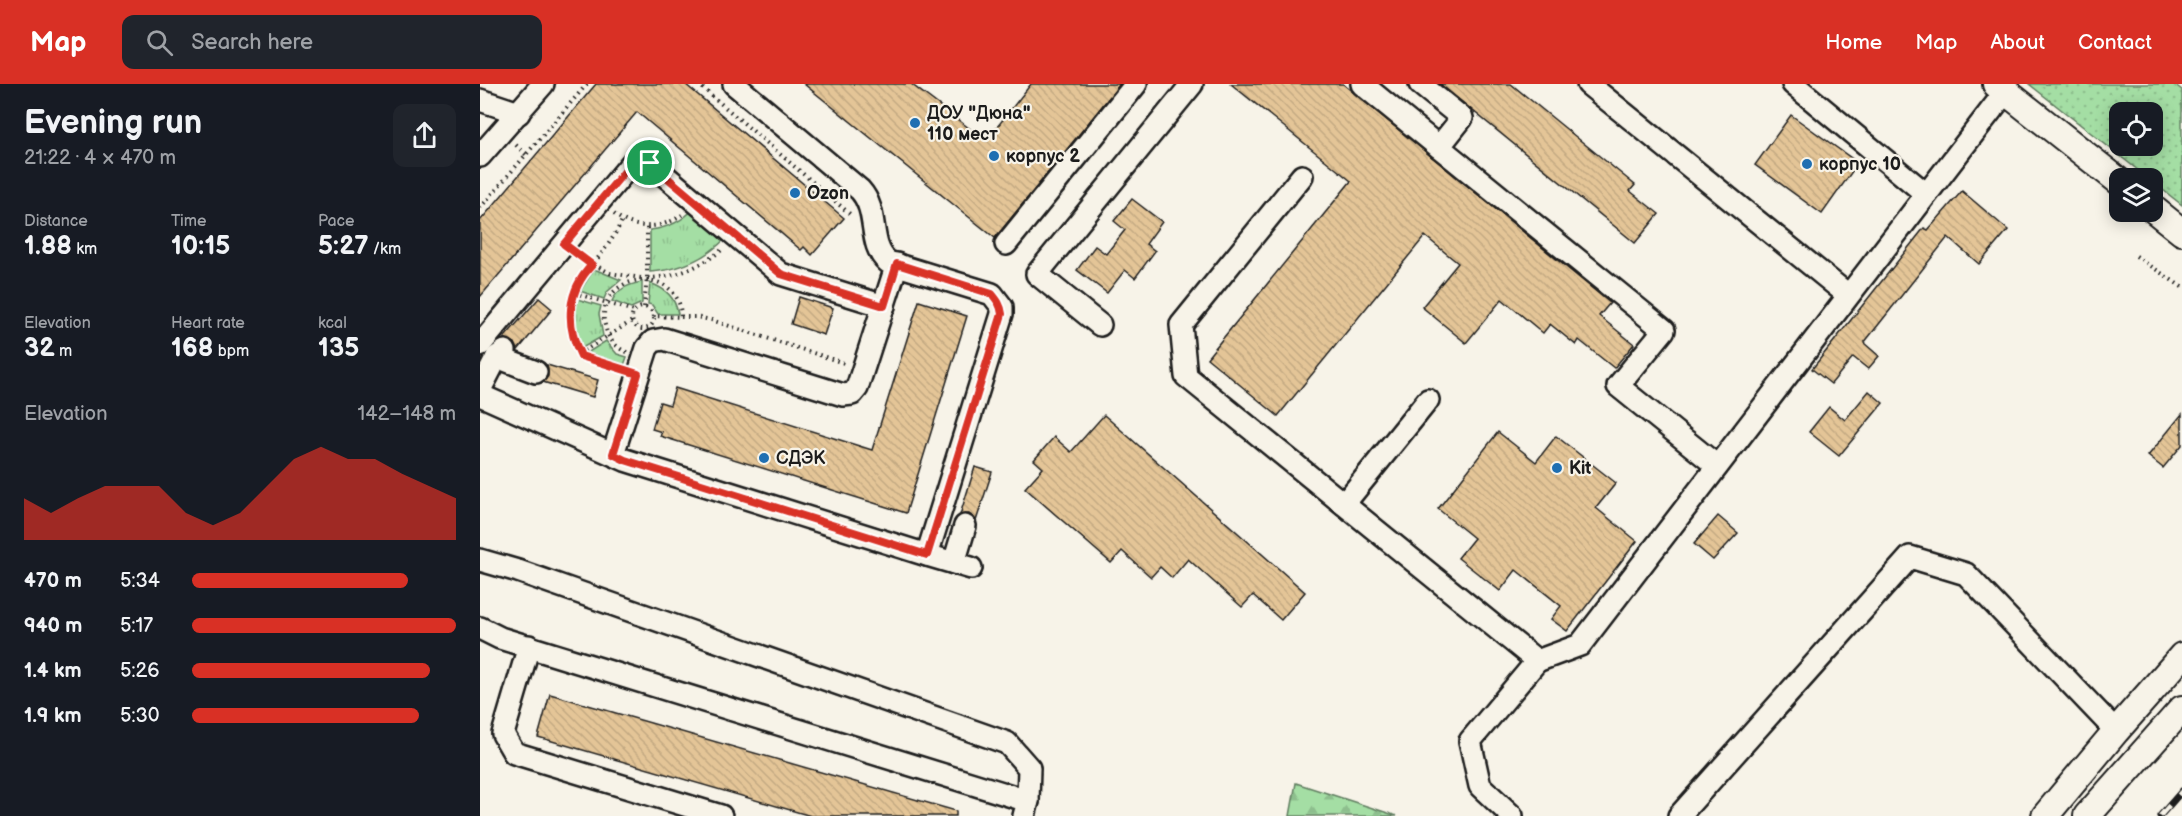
<!DOCTYPE html>
<meta charset="utf-8">
<style>
body{margin:0;font-family:"Balsamiq Sans",sans-serif;background:#20242c;color:#f1f3f6;height:100vh;display:flex;flex-direction:column;font-size:22px;white-space:nowrap}
*{box-sizing:border-box;margin:0}
p{font-size:20px;color:#9ea1a6}
.icon{flex:none;width:33px;height:33px;fill:none;stroke:currentColor;stroke-width:2;stroke-linecap:round;stroke-linejoin:round}
.map{position:relative;flex:1;overflow:hidden}
.side{display:flex;flex-direction:column;background:#171b24;width:480px}
.side>*{flex:none}
.buttons{position:absolute;left:1629px;top:18px;display:grid;gap:12px}
.buttons a{display:grid;place-items:center;width:54px;height:54px;border-radius:12px;background:#171b24;box-shadow:0 3px 15px #0003;font-size:30px}
.pin{position:absolute;display:grid;place-items:center;width:51px;height:51px;color:#fff;margin:-26px;border:3px solid #fff;border-radius:50%;box-shadow:0 2px 6px #0007}
.round{display:grid;place-items:center;flex:none;width:63px;height:63px;border-radius:12px;background:#20242c}
.overview{display:flex;align-items:center;justify-content:space-between;height:102px;padding:0 24px}
h1{font-size:33px;font-weight:700;line-height:45px}
.stats{display:grid;grid-template-columns:repeat(3,1fr);gap:9px;height:102px;padding:6px 24px}
.stats div{display:grid;align-content:center}
.stats b{font-size:26px;font-weight:700}
.stats small{font-size:16px;font-weight:400}
.stats p{font-size:16px}
.chart{height:168px;padding:12px 24px}
.chart p{display:flex;justify-content:space-between}
.chart svg{width:100%;height:108px;margin-top:6px;fill:#d93025;opacity:.7}
ul{padding:0 24px;list-style:none;font-size:20px}
li{display:grid;grid-template-columns:96px 72px 1fr;align-items:center;height:45px}
li i{height:15px;border-radius:8px;background:#d93025}
header{display:flex;align-items:center;gap:36px;box-sizing:border-box;height:84px;padding:0 30px;background:#d93025;color:#fff}
header strong{font-size:28px}
nav{display:flex;gap:33px;margin-inline-start:auto;font-size:21px}
.search{width:420px;height:54px;background:#20242c;display:flex;align-items:center;gap:15px;box-sizing:border-box;padding:0 21px;border-radius:12px;color:#9ea1a6;font-size:22px}
main{display:flex;flex:1;min-height:0}
.map>svg:first-child{display:block}
.grass{fill:url(#grass-dots);stroke:#607d60;stroke-width:1.5;fill-rule:evenodd}
.forest{fill:url(#forest-firs);stroke:#607d60;stroke-width:1.5}
.park{fill:url(#park-tufts);stroke:#607d60;stroke-width:1.5}
.building{fill:url(#building-back-hatch);stroke:#1c1c1c;stroke-width:1.5}
.lines{fill:none;stroke-linecap:round;stroke-linejoin:round}
.minor-casing{stroke:#1c1c1c;stroke-width:26}
.major-casing{stroke:#1c1c1c;stroke-width:30}
.path{stroke:#1c1c1c;stroke-width:4;stroke-dasharray:1.5 4.5;stroke-linecap:butt}
.minor{stroke:#f7f3e8;stroke-width:21}
.major{stroke:#f7f3e8;stroke-width:26}
.rail-casing{stroke:#1c1c1c;stroke-width:7}
.rail{stroke:#f7f3e8;stroke-width:4.5;stroke-dasharray:14;stroke-linecap:butt}
.route-casing{stroke:#fff;stroke-width:12}
.route{stroke:#d93025;stroke-width:8}
.poi-dot{fill:#1f6fb2;stroke:#f7f3e8;stroke-width:2}
.labels{text-anchor:middle;dominant-baseline:central;stroke-width:4.5;stroke-linejoin:round;paint-order:stroke}
.poi-label{font-size:18px;font-weight:bold;fill:#1c1c1c;stroke:#f7f3e8;text-anchor:start}
</style>
<header>
<strong>Map</strong>
<div class="search"><svg class="icon" aria-label="search" viewBox="0 0 24 24"><circle cx="10" cy="10" r="6"/><path d="M15 15l6 6"/></svg>Search here</div>
<nav><a>Home</a><a>Map</a><a>About</a><a>Contact</a></nav>
</header>
<main>
<section class="side">
<div class="overview"><div><h1>Evening run</h1><p>21:22 · 4 × 470 m</p></div><a class="round"><svg class="icon" aria-label="share" viewBox="0 0 24 24"><path d="M12 15V3M7 8l5-5 5 5M5 13v7h14v-7"/></svg></a></div>
<div class="stats">
<div><p>Distance</p><b>1.88<small> km</small></b></div>
<div><p>Time</p><b>10:15</b></div>
<div><p>Pace</p><b>5:27<small> /km</small></b></div>
</div>
<div class="stats">
<div><p>Elevation</p><b>32<small> m</small></b></div>
<div><p>Heart rate</p><b>168<small> bpm</small></b></div>
<div><p>kcal</p><b>135</b></div>
</div>
<div class="chart"><p><span>Elevation</span>142–148 m</p>
<svg viewBox="0 0 160 44" preserveAspectRatio="none"><path d="M0 44V27L10 33L20 27L30 22L40 22L50 22L60 33L70 38L80 33L90 22L100 11L110 6L120 11L130 11L140 17L150 22L160 27V44z"/></svg>
</div>
<ul>
<li><b>470 m</b>5:34<i style="width:82%"></i></li>
<li><b>940 m</b>5:17<i style="width:100%"></i></li>
<li><b>1.4 km</b>5:26<i style="width:90%"></i></li>
<li><b>1.9 km</b>5:30<i style="width:86%"></i></li>
</ul>
</section>
<div class="map">
<svg width="1702" height="732" viewBox="0 0 1702 732">
<defs>
<pattern id="grass-dots" width="8" height="8" patternUnits="userSpaceOnUse" patternTransform="scale(1.5)"><rect width="8" height="8" fill="#a4dea4"/><path d="M2 2h.1M6 6h.1" fill="none" stroke="#8dbe8d" stroke-width="1.8" stroke-linecap="round"/></pattern>
<pattern id="forest-firs" width="22" height="20" patternUnits="userSpaceOnUse" patternTransform="scale(1.5)"><rect width="22" height="20" fill="#a4dea4"/><path d="M5 1l3.5 6h-7zM16 11l3.5 6h-7z" fill="#8dbe8d"/></pattern>
<pattern id="park-tufts" width="24" height="20" patternUnits="userSpaceOnUse" patternTransform="scale(1.5)"><rect width="24" height="20" fill="#a4dea4"/><path d="M3 7l-1-3M5 7V3M7 7l1-3M15 17l-1-3M17 17v-4M19 17l1-3" fill="none" stroke="#8dbe8d"/></pattern>
<pattern id="building-back-hatch" width="6" height="6" patternUnits="userSpaceOnUse" patternTransform="scale(1.5)"><rect width="6" height="6" fill="#e4c597"/><path d="M-1 5l2 2M0 0l6 6M5-1l2 2" fill="none" stroke="#c3a982"/></pattern>
</defs>
<rect width="100%" height="100%" fill="#f7f3e8"/>
<filter id="ink" filterUnits="userSpaceOnUse"><feTurbulence type="fractalNoise" baseFrequency=".0167" numOctaves="2"/><feDisplacementMap in="SourceGraphic" scale="12" xChannelSelector="R" yChannelSelector="G"/><feConvolveMatrix kernelMatrix="1 2 1 2 8 2 1 2 1" color-interpolation-filters="sRGB"/></filter>
<g filter="url(#ink)">
<!-- grass -->
<path class="grass" d="M 1549,0 L 1694,0 L 1702,6 L 1702,121 L 1673,98 L 1672,94 L 1668,94 ZM 1640,28 L 1672,28 L 1672,62 L 1640,62 Z"/>
<!-- forest -->
<polygon class="forest" points="816,699 917,732 810,732"/>
<!-- park -->
<g class="park">
<path d="M 214,124 L 248,152 C 227,174 200,186 170,188 L 170,146 C 187,144 203,137 214,124 Z"/>
<polygon points="114,185 141,196 127,208 124,215 100,207"/>
<path d="M 162,198 L 162,219 L 151,224 L 132,217 C 138,204 150,200 162,198 Z"/>
<path d="M 170,199 C 186,205 195,213 198,230 L 178,230 L 172,221 L 168,220 Z"/>
<path d="M 97,215 L 121,222 L 119,230 L 123,252 L 102,264 C 94,248 93,232 97,215 Z"/>
<polygon points="126,257 137,270 147,273 144,281 107,269"/>
</g>
<!-- building -->
<g class="building">
<polygon points="116,0 205,0 364,134 332,171 324,163 321,166 157,28 0,213 0,137"/>
<polygon points="324,0 431,0 506,57 551,0 640,0 515,154"/>
<polygon points="751,0 863,0 1130,219 1119,232 1154,260 1134,284 1099,256 1096,261 1070,240 1063,249 1022,215 986,259 942,223 978,179 945,152 798,332 727,274 871,97"/>
<polygon points="960,0 1031,0 1155,101 1150,107 1179,130 1155,159"/>
<polygon points="1311,31 1378,79 1342,130 1275,81"/>
<polygon points="1482,107 1528,146 1499,180 1468,153 1384,259 1399,272 1388,285 1373,273 1351,300 1332,285 1444,144 1448,146"/>
<polygon points="652,115 682,138 666,160 675,167 655,194 645,186 627,209 597,186 615,162 626,170 645,146 634,137"/>
<polygon points="319,213 353,224 344,251 311,240"/>
<polygon points="59,214 72,225 38,266 35,259 24,254"/>
<polygon points="439,217 487,232 426,429 180,352 182,348 172,345 180,318 190,321 195,304 392,366"/>
<polygon points="67,281 118,296 113,313 63,298 68,292"/>
<polygon points="1389,307 1403,319 1359,372 1329,348 1349,323 1365,336"/>
<polygon points="1702,330 1702,361 1683,384 1668,372"/>
<polygon points="624,331 825,508 801,536 773,511 762,523 708,475 692,494 680,483 671,493 642,467 631,479 545,404 563,384 554,376 574,353 591,368"/>
<polygon points="1018,348 1056,378 1076,352 1136,399 1116,424 1157,457 1087,547 1071,535 1081,522 1036,486 1020,507 978,474 994,454 958,425"/>
<polygon points="495,383 512,388 496,437 489,430 480,431"/>
<polygon points="1238,432 1258,449 1233,476 1214,460"/>
<polygon points="70,610 476,727 476,732 331,732 58,653"/>
</g>
<g class="lines">
<defs>
<g id="minor">
<polyline points="882,0 959,63"/>
<polyline points="940,0 982,34 959,63 1184,246 1138,302 1237,382"/>
<polyline points="1108,0 1368,211"/>
<polyline points="1313,0 1446,110"/>
<polyline points="0,16 39,29"/>
<polyline points="0,72 63,0"/>
<polyline points="822,92 701,241 706,292 1057,577 1100,561 1526,7"/>
<polyline points="526,160 656,0"/>
<polyline points="620,241 557,190 712,0"/>
<polyline points="0,261 151,80 159,77 170,79 301,190 404,222"/>
<polyline points="17,273 56,288"/>
<polyline points="0,306 17,273 25,267"/>
<path d="M 0,311 L 145,376 L 447,471 L 522,230 L 522,223 L 512,210 L 408,178 C 387,160 400,128 380,106 L 254,0"/>
<polyline points="133,370 167,264 173,257 184,255 363,311 372,310 377,304 417,180"/>
<polyline points="864,420 948,316"/>
<polyline points="447,471 491,484"/>
<polyline points="0,476 38,487 527,659 549,684 548,717"/>
<polyline points="474,479 485,442"/>
<polyline points="0,544 20,554 548,717 544,732"/>
<polyline points="49,562 23,650 34,669 241,732"/>
<polyline points="1032,732 1000,702 990,657 1057,577"/>
<polyline points="1199,732 1430,473 1486,490 1636,647"/>
</g>
<g id="major">
<polyline points="1516,0 1640,98"/>
<polyline points="1672,124 1702,148"/>
<polyline points="1565,732 1636,647 1702,572"/>
<polyline points="1607,732 1702,625"/>
</g>
</defs>
<!-- minor casing -->
<use href="#minor" class="minor-casing"/>
<!-- major casing -->
<use href="#major" class="major-casing"/>
<!-- path -->
<g class="path">
<polyline points="218,0 370,130"/>
<polyline points="36,61 46,71"/>
<polyline points="0,124 107,0"/>
<path d="M 134,130 C 154,146 180,146 202,131"/>
<polyline points="98,172 130,189 161,194"/>
<polyline points="1656,172 1702,203"/>
<path d="M 168,194 C 197,193 220,183 243,165"/>
<polyline points="94,209 154,227"/>
<polyline points="164,223 167,194 167,143"/>
<circle cx="163" cy="234" r="11"/>
<polyline points="201,233 216,233 231,236 364,279"/>
<path d="M 147,268 C 138,265 128,255 126,245 C 125,241 123,235 124,231 C 125,192 185,182 199,219 C 200,223 201,228 201,233 L 173,232"/>
<polyline points="99,270 152,237"/>
<path d="M 141,285 L 101,272 C 66,202 119,190 142,136"/>
</g>
<!-- minor -->
<use href="#minor" class="minor"/>
<!-- major -->
<use href="#major" class="major"/>
<defs>
<polyline id="rail" points="1680,732 1702,707"/>
</defs>
<!-- rail casing -->
<use href="#rail" class="rail-casing"/>
<!-- rail -->
<use href="#rail" class="rail"/>
</g>
</g>
<g class="lines" filter="url(#ink)">
<defs>
<path id="route" d="M 159,77 L 170,79 L 301,190 L 404,222 L 417,180 L 512,210 C 517,216 521,221 522,230 L 447,471 L 145,376 L 133,370 L 158,290 L 101,272 C 85,240 87,207 112,181 L 84,160 L 151,80 Z"/>
</defs>
<!-- route casing -->
<use href="#route" class="route-casing"/>
<!-- route -->
<use href="#route" class="route"/>
</g>
<!-- markers -->
<g class="poi-dot">
<circle cx="435" cy="39" r="6"/>
<circle cx="514" cy="72" r="6"/>
<circle cx="1327" cy="80" r="6"/>
<circle cx="315" cy="109" r="6"/>
<circle cx="284" cy="374" r="6"/>
<circle cx="1077" cy="384" r="6"/>
</g>
<g class="labels">
<!-- poi labels -->
<g class="poi-label">
<text x="447" y="29">ДОУ "Дюна"<tspan x="447" dy="21">110 мест</tspan></text>
<text x="526" y="72">корпус 2</text>
<text x="1339" y="80">корпус 10</text>
<text x="327" y="109">Ozon</text>
<text x="296" y="374">СДЭК</text>
<text x="1089" y="384">Kit</text>
</g>
</g>
</svg>
<div class="buttons">
<a><svg class="icon" aria-label="locate" viewBox="0 0 24 24"><circle cx="12" cy="12" r="6"/><path d="M12 2v4M12 18v4M2 12h4M18 12h4"/></svg></a>
<a><svg class="icon" aria-label="layers" viewBox="0 0 24 24"><path d="M12 4l9 5-9 5-9-5zM3 14l9 5 9-5"/></svg></a>
</div>
<div class="pin" style="left:170px;top:79px;background:#1e9e55"><svg class="icon" aria-label="arrive" viewBox="0 0 24 24"><path d="M6 21V4h12l-3 4 3 4H6"/></svg></div>
</div>
</main>
